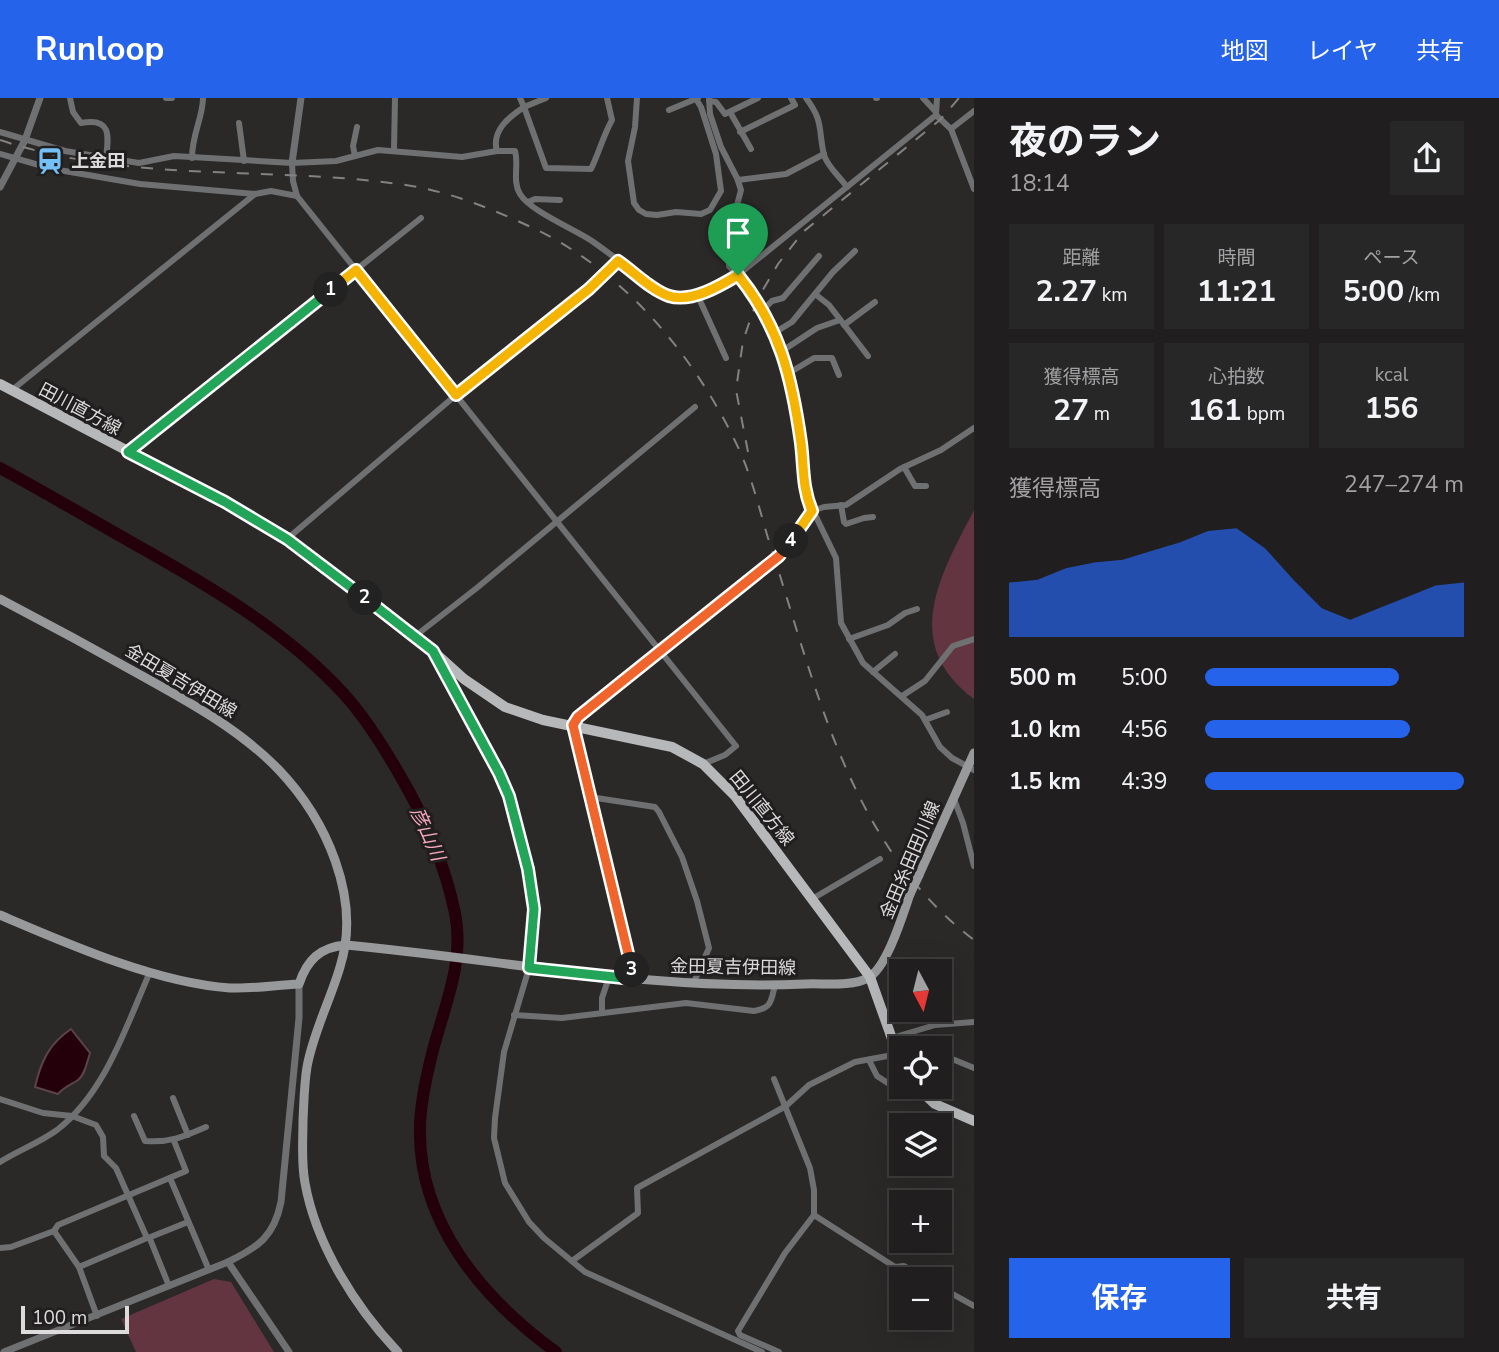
<!DOCTYPE html>
<html lang="ja">
<meta charset="utf-8">
<style>
body{margin:0;font-family:"Nunito Sans","Noto Sans JP",sans-serif;background:#282727;color:#f1f3f6;height:100vh;display:flex;flex-direction:column;font-size:26px;white-space:nowrap}
*{box-sizing:border-box;margin:0}
p{font-size:23px;color:#a2a2a4}
.icon{flex:none;width:38px;height:38px;fill:none;stroke:currentColor;stroke-width:2;stroke-linecap:round;stroke-linejoin:round}
.map{position:relative;flex:1;overflow:hidden}
.details{display:flex;flex-direction:column;background:#201e1e;width:525px}
.details>*{flex:none}
.needle{width:46px;rotate:173deg}
.buttons{position:absolute;left:889px;top:861px;display:grid;gap:14px}
.buttons a{display:grid;place-items:center;width:63px;height:63px;border-radius:0px;background:#201e1e;box-shadow:0 7px 28px #0002,0 0 0 2px #3d3c3c;font-size:35px}
.scale{position:absolute;left:21px;bottom:18px;width:108px;box-sizing:border-box;padding-left:7px;border:4px solid #dddbdb;border-top:0;font-size:19px;line-height:24px;white-space:nowrap;color:#dddbdb;-webkit-text-stroke:5px #211e1f;paint-order:stroke}
.pin{position:absolute;display:grid;place-items:center;width:60px;height:60px;color:#fff;margin:-72px -30px;border-radius:50% 50% 50% 0;rotate:-45deg;box-shadow:0 0 7px #0007}
.pin .icon{rotate:45deg}
.km{position:absolute;width:35px;height:35px;margin:-18px;border-radius:50%;background:#222;color:#fff;font-size:19px;line-height:35px;text-align:center}
.round{display:grid;place-items:center;flex:none;width:74px;height:74px;border-radius:0px;background:#282727}
.headline{display:flex;align-items:center;justify-content:space-between;height:119px;padding:0 35px}
h1{font-size:38px;font-weight:700;line-height:52px}
.figures{display:grid;grid-template-columns:repeat(3,1fr);gap:10px;height:119px;padding:7px 35px}
.figures div{display:grid;align-content:center;border-radius:0px;background:#282727;text-align:center}
.figures b{font-size:30px;font-weight:700}
.figures small{font-size:19px;font-weight:400}
.figures p{font-size:19px}
.chart{height:196px;padding:14px 35px}
.chart p{display:flex;justify-content:space-between}
.chart svg{width:100%;height:126px;margin-top:7px;fill:#2563eb;opacity:.7}
.primary-button{display:flex;gap:14px;margin-top:auto;padding:14px 35px}
.primary-button a{flex:1;height:80px;border-radius:0px;background:#2563eb;color:#fff;font-size:28px;font-weight:700;line-height:80px;text-align:center}
.primary-button a+a{background:#282727;color:#f1f3f6}
ul{padding:0 35px;list-style:none;font-size:23px}
li{display:grid;grid-template-columns:112px 84px 1fr;align-items:center;height:52px}
li i{height:18px;border-radius:9px;background:#2563eb}
header{display:flex;align-items:center;gap:42px;box-sizing:border-box;height:98px;padding:0 35px;background:#2563eb;color:#fff}
header strong{font-size:33px}
nav{display:flex;gap:38px;margin-inline-start:auto;font-size:24px}
main{display:flex;flex:1;min-height:0}
.map>svg:first-child{display:block}
.green{fill:#623541}
.water{fill:#24000a;stroke:#5c4249;stroke-width:2}
.lines{fill:none;stroke-linecap:round;stroke-linejoin:round}
.river{stroke:#24000a;stroke-width:12}
.minor{stroke:#6f7071;stroke-width:6}
.tertiary{stroke:#6f7071;stroke-width:7}
.secondary{stroke:#97999b;stroke-width:9}
.primary{stroke:#b6b8ba;stroke-width:10}
.rail{stroke:#838181;stroke-width:2;stroke-dasharray:12 12;stroke-linecap:butt}
.secondary-bridge{stroke:#97999b;stroke-width:9}
.split-1-casing{stroke:#fff;stroke-width:14}
.split-2-casing{stroke:#fff;stroke-width:14}
.split-3-casing{stroke:#fff;stroke-width:14}
.split-4-casing{stroke:#fff;stroke-width:14}
.split-5-casing{stroke:#fff;stroke-width:14}
.split-1{stroke:#f5b400;stroke-width:9}
.split-2{stroke:#22a559;stroke-width:9}
.split-3{stroke:#22a559;stroke-width:9}
.split-4{stroke:#f0652b;stroke-width:9}
.split-5{stroke:#f5b400;stroke-width:9}
.labels{text-anchor:middle;dominant-baseline:central;stroke-width:6;stroke-linejoin:round;paint-order:stroke}
.poi-label{font-size:18px;font-weight:bold;fill:#dddbdb;stroke:#211e1f;text-anchor:start}
.street-label{font-size:18px;fill:#dddbdb;stroke:#211e1f}
.water-label{font-size:19px;font-style:italic;fill:#f7a8ba;stroke:#211e1f}
</style>
<header>
<strong>Runloop</strong>
<nav><a>地図</a><a>レイヤ</a><a>共有</a></nav>
</header>
<main>
<div class="map">
<svg width="974" height="1254" viewBox="0 0 974 1254">
<rect width="100%" height="100%" fill="#2b2828"/>
<!-- green -->
<g class="green">
<path d="M 974,412 L 974,601 C 900,545 940,478 974,412 Z"/>
<polygon points="214,1181 231,1184 274,1254 136,1254 121,1221"/>
</g>
<!-- water -->
<path class="water" d="M 71,931 L 90,955 C 87,964 85,977 78,982 C 71,987 64,989 58,996 L 35,989 C 41,963 49,946 71,931 Z"/>
<g class="lines">
<!-- river -->
<path class="river" d="M 0,370 C 44,394 87,419 131,444 C 206,486 284,531 343,595 C 366,620 385,651 402,681 C 426,722 445,768 455,815 C 465,865 444,908 432,956 C 426,980 420,1006 420,1030 C 418,1125 483,1201 556,1254"/>
<!-- minor -->
<g class="minor">
<path d="M 70,0 L 73,14 L 81,25 C 111,19 109,37 106,60"/>
<polyline points="166,0 172,0"/>
<path d="M 546,0 L 524,9 L 546,70 L 591,71 C 599,55 603,38 612,22 L 607,0"/>
<polyline points="637,0 635,29 628,63 634,105 639,112 646,116 657,117 676,114 701,116 710,112 721,93 716,56 701,9 696,1"/>
<polyline points="709,0 710,16 721,49 737,80 741,92 729,138 729,168 752,194 762,209 787,266 796,305 804,394 836,460 841,525 863,565 922,617 940,649 952,660 974,672"/>
<path d="M 806,0 C 824,24 818,31 824,57 C 827,68 840,79 847,89"/>
<polyline points="876,0 877,0"/>
<polyline points="923,0 935,13"/>
<polyline points="937,0 936,17 951,31 974,91"/>
<polyline points="709,3 716,4 725,16 758,0"/>
<polyline points="669,12 698,0"/>
<polyline points="730,14 751,51"/>
<polyline points="239,25 244,63"/>
<polyline points="951,31 974,13"/>
<path d="M 0,34 L 65,53 L 139,65 L 174,58 L 292,65 L 336,63 L 378,52 L 462,59 L 497,53 L 515,53 C 519,67 512,83 520,96 C 530,113 574,131 592,143 C 616,160 639,178 662,195 C 687,206 716,191 738,177 L 936,17"/>
<polyline points="740,34 795,7 791,0"/>
<polyline points="394,52 395,0"/>
<path d="M 497,53 C 491,33 509,19 524,9 L 520,0"/>
<polyline points="0,56 53,71 140,86 255,96 271,93 297,98"/>
<polyline points="355,58 353,48 357,29"/>
<path d="M 192,60 C 192,36 203,19 203,0"/>
<polyline points="292,65 293,83 297,98 736,648 725,657 703,666"/>
<polyline points="738,82 786,76 824,56"/>
<polyline points="528,104 535,101 560,102"/>
<polyline points="697,196 726,260"/>
<polyline points="815,196 829,207 868,258"/>
<polyline points="763,212 772,203 783,200 819,158"/>
<polyline points="844,227 875,204"/>
<polyline points="774,235 792,224 833,174 855,153"/>
<polyline points="782,253 817,230 840,222"/>
<polyline points="789,275 814,260 832,260 839,277"/>
<polyline points="12,292 255,96"/>
<polyline points="128,354 421,120"/>
<polyline points="904,369 915,388 926,388"/>
<polyline points="841,407 844,424 846,426 864,420 873,419"/>
<polyline points="287,441 456,297 589,191 618,163"/>
<polyline points="414,539 478,489 695,309"/>
<polyline points="849,541 888,527 905,515 917,511"/>
<polyline points="435,558 472,624 509,698 523,746 533,811 529,870 504,954 495,1020 494,1040 505,1085 529,1124 544,1140 585,1174 762,1254"/>
<polyline points="873,574 895,556"/>
<polyline points="902,598 925,583 953,548 974,541"/>
<polyline points="925,622 947,614"/>
<polyline points="590,699 655,709 659,714 682,759 697,803 709,850 693,886"/>
<polyline points="954,701 963,725 974,768"/>
<polyline points="812,801 880,761"/>
<polyline points="633,881 604,748 573,627 578,619 779,458 788,449 812,413 824,409 846,407 900,371 941,352 974,330"/>
<polyline points="602,915 602,900 609,879"/>
<path d="M 514,917 L 562,920 L 686,905 L 754,913 C 772,910 771,903 775,887"/>
<polyline points="892,940 935,927 974,924"/>
<polyline points="940,956 974,970"/>
<polyline points="869,962 877,978 911,1000 925,998"/>
<polyline points="774,981 810,1070 814,1092 814,1117 785,1155 738,1233 740,1237 779,1254"/>
<polyline points="173,1000 188,1037"/>
<polyline points="0,1001 43,1015 72,1018 96,1027 103,1039 104,1058 116,1070 147,1140 79,1169"/>
<path d="M 134,1018 L 145,1043 C 170,1045 183,1039 206,1029"/>
<path d="M 0,1064 C 19,1052 39,1045 57,1032 C 106,994 126,928 150,874"/>
<polyline points="170,1080 209,1172"/>
<polyline points="814,1117 895,1169 904,1168 927,1181"/>
<polyline points="54,1133 79,1169 97,1218"/>
<polyline points="148,1140 188,1124"/>
<polyline points="150,1141 169,1188"/>
<polyline points="0,1150 11,1149 54,1133 58,1127 186,1073 174,1043"/>
<polyline points="572,1163 638,1115 637,1090 786,1008 809,987 855,964 898,956"/>
<polyline points="940,1189 974,1208"/>
</g>
<!-- tertiary -->
<g class="tertiary">
<polyline points="292,65 301,0"/>
<polyline points="0,89 25,42 40,0"/>
<polyline points="228,1164 289,1254"/>
<path d="M 4,1254 L 228,1164 C 258,1149 274,1139 281,1104 L 299,920 L 299,886"/>
</g>
<!-- secondary -->
<g class="secondary">
<path d="M 0,501 C 48,526 96,552 144,579 C 191,605 240,632 278,671 C 326,721 362,800 340,869 C 330,903 313,935 307,969 C 304,987 304,1004 303,1022 C 303,1043 301,1064 305,1085 C 316,1147 356,1210 398,1254"/>
<polyline points="919,777 974,655"/>
<path d="M 0,817 C 68,846 156,885 230,890 C 253,891 276,887 299,886 C 307,862 320,849 346,847 C 499,861 650,893 805,886 C 823,885 851,889 868,880 C 887,870 903,816 910,796"/>
</g>
<!-- primary -->
<g class="primary">
<polyline points="0,286 225,404 287,441 433,553 464,581 505,609 543,622 672,649 703,666 735,698 870,879 901,966"/>
<polyline points="917,989 935,1006 974,1023"/>
</g>
<!-- rail -->
<g class="rail">
<path d="M 0,42 C 128,85 267,68 399,86 C 446,92 490,110 533,130 C 624,173 694,257 737,347 C 751,376 759,410 768,440 C 815,583 847,746 974,842"/>
<polyline points="748,354 736,292 743,243 757,202 778,166 803,134 941,21 959,0"/>
</g>
<!-- secondary-bridge -->
<polyline class="secondary-bridge" points="910,796 919,777"/>
</g>
<g class="lines">
<defs>
<path id="split-1" d="M 331,192 L 356,172 L 456,297 L 589,191 L 618,163 C 634,174 651,192 669,198 C 691,205 720,188 738,177"/>
<polyline id="split-2" points="331,192 128,354 225,404 287,441 365,500"/>
<polyline id="split-3" points="365,500 433,553 499,675 509,698 528,771 534,811 529,870 633,881 632,872"/>
<polyline id="split-4" points="632,872 573,627 578,619 619,586 779,458 791,443"/>
<path id="split-5" d="M 738,177 C 780,229 792,280 801,345 C 804,369 802,389 812,413 L 791,443"/>
</defs>
<!-- split-1 casing -->
<use href="#split-1" class="split-1-casing"/>
<!-- split-2 casing -->
<use href="#split-2" class="split-2-casing"/>
<!-- split-3 casing -->
<use href="#split-3" class="split-3-casing"/>
<!-- split-4 casing -->
<use href="#split-4" class="split-4-casing"/>
<!-- split-5 casing -->
<use href="#split-5" class="split-5-casing"/>
<!-- split-1 -->
<use href="#split-1" class="split-1"/>
<!-- split-2 -->
<use href="#split-2" class="split-2"/>
<!-- split-3 -->
<use href="#split-3" class="split-3"/>
<!-- split-4 -->
<use href="#split-4" class="split-4"/>
<!-- split-5 -->
<use href="#split-5" class="split-5"/>
</g>
<!-- icons -->
<defs>
<symbol id="station-bare" viewBox="-9 -9 18 18"><path d="M-3-6H3Q5-6 5-4V2Q5 4 3 4L4.5 6H3L1.5 4h-3L-3 6H-4.5L-3 4Q-5 4-5 2V-4Q-5-6-3-6ZM-3.5-4v3h7v-3ZM-3.5 1v1.5H-2V1ZM2 1v1.5H3.5V1Z" fill="#74c0f6" stroke="#211e1f" stroke-width="2.5" paint-order="stroke"/></symbol>
</defs>
<g fill-rule="evenodd">
<use href="#station-bare" x="31" y="44" width="38" height="38"/>
</g>
<g class="labels">
<!-- poi labels -->
<g class="poi-label">
<text x="71" y="63">上金田</text>
</g>
<!-- street labels -->
<g class="street-label">
<text transform="translate(80 311) rotate(28)">田川直方線</text>
<text transform="translate(181 583) rotate(31)">金田夏吉伊田線</text>
<text transform="translate(762 710) rotate(51)">田川直方線</text>
<text transform="translate(910 762) rotate(-67)">金田糸田田川線</text>
<text transform="translate(733 869) rotate(1)">金田夏吉伊田線</text>
</g>
<!-- water labels -->
<g class="water-label">
<text transform="translate(427 736) rotate(66)">彦山川</text>
</g>
</g>
</svg>
<div class="buttons">
<a><svg class="needle" viewBox="-14 -14 28 28"><path d="M0-13l5 13h-10z" fill="#e53935"/><path d="M0 13l5-13h-10z" fill="#a2a2a4"/></svg></a>
<a><svg class="icon" aria-label="locate" viewBox="0 0 24 24"><circle cx="12" cy="12" r="6"/><path d="M12 2v4M12 18v4M2 12h4M18 12h4"/></svg></a>
<a><svg class="icon" aria-label="layers" viewBox="0 0 24 24"><path d="M12 4l9 5-9 5-9-5zM3 14l9 5 9-5"/></svg></a>
<a>+</a>
<a>−</a>
</div>
<div class="scale">100 m</div>
<div class="pin" style="left:738px;top:177px;background:#1e9e55"><svg class="icon" aria-label="arrive" viewBox="0 0 24 24"><path d="M6 21V4h12l-3 4 3 4H6"/></svg></div>
<b class="km" style="left:331px;top:192px">1</b>
<b class="km" style="left:365px;top:500px">2</b>
<b class="km" style="left:632px;top:872px">3</b>
<b class="km" style="left:791px;top:443px">4</b>
</div>
<section class="details">
<div class="headline"><div><h1>夜のラン</h1><p>18:14</p></div><a class="round"><svg class="icon" aria-label="share" viewBox="0 0 24 24"><path d="M12 15V3M7 8l5-5 5 5M5 13v7h14v-7"/></svg></a></div>
<div class="figures">
<div><p>距離</p><b>2.27<small> km</small></b></div>
<div><p>時間</p><b>11:21</b></div>
<div><p>ペース</p><b>5:00<small> /km</small></b></div>
</div>
<div class="figures">
<div><p>獲得標高</p><b>27<small> m</small></b></div>
<div><p>心拍数</p><b>161<small> bpm</small></b></div>
<div><p>kcal</p><b>156</b></div>
</div>
<div class="chart"><p><span>獲得標高</span>247–274 m</p>
<svg viewBox="0 0 160 44" preserveAspectRatio="none"><path d="M0 44V25L10 24L20 20L30 18L40 17L50 14L60 11L70 7L80 6L90 13L100 24L110 34L120 38L130 34L140 30L150 26L160 25V44z"/></svg>
</div>
<ul>
<li><b>500 m</b>5:00<i style="width:75%"></i></li>
<li><b>1.0 km</b>4:56<i style="width:79%"></i></li>
<li><b>1.5 km</b>4:39<i style="width:100%"></i></li>
</ul>
<div class="primary-button"><a>保存</a><a>共有</a></div>
</section>
</main>
